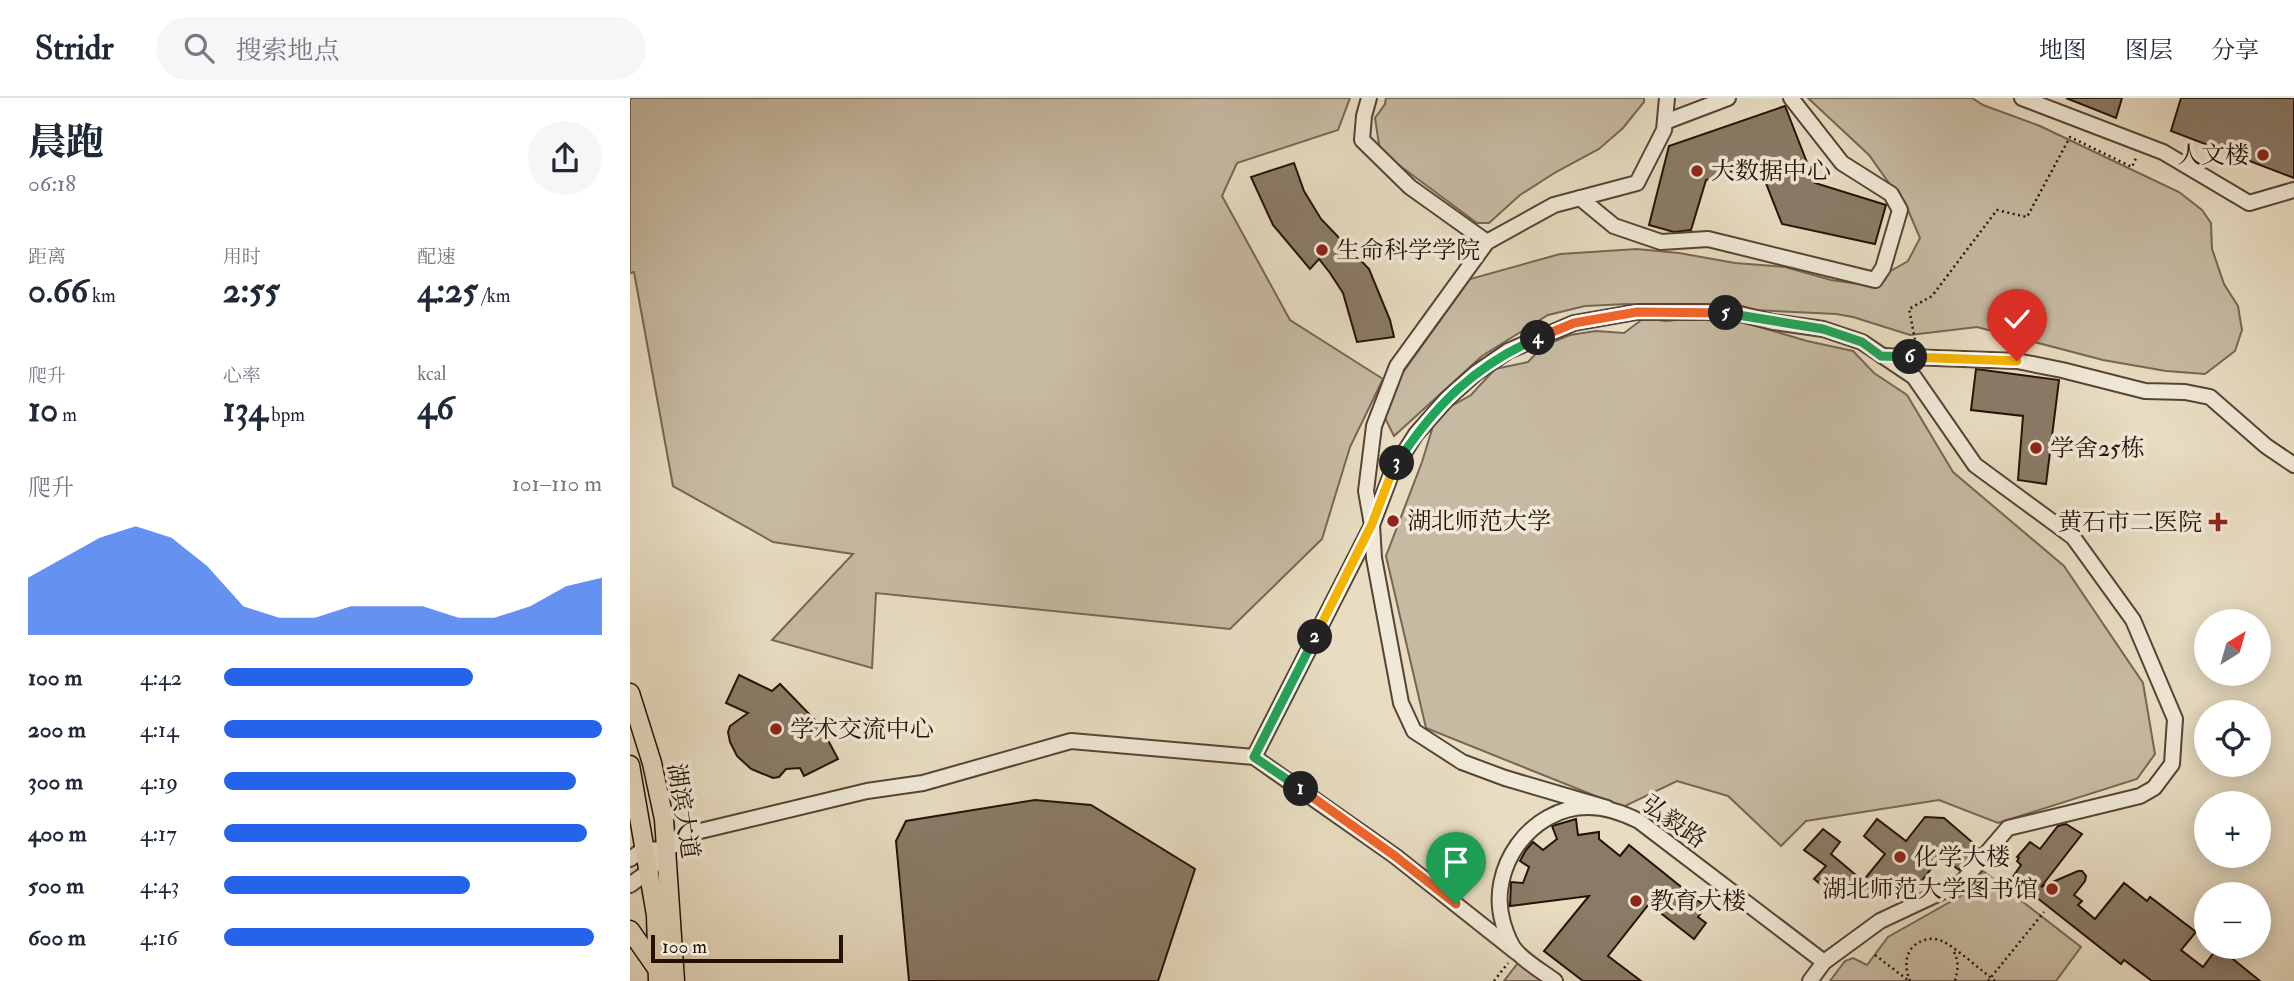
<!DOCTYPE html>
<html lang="zh">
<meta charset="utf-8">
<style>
body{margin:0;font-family:"IM FELL Double Pica","Noto Serif SC",serif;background:#f6f6f7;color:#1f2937;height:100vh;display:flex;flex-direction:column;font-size:26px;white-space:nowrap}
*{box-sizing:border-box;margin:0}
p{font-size:23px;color:#747a83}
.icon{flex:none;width:38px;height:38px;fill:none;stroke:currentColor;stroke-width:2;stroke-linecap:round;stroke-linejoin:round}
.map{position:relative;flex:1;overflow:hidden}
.side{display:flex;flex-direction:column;background:#fff;width:630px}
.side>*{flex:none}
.needle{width:46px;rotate:37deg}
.controls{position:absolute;left:1564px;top:511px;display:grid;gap:14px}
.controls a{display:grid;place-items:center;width:77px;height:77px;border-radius:50%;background:#fff;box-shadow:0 4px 18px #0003;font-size:35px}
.scale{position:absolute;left:21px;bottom:18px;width:192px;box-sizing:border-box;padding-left:7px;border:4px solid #251104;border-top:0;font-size:19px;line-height:24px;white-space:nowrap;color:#251104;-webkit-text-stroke:5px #f0e9d7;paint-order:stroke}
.pin{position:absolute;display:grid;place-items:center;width:60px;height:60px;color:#fff;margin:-72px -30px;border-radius:50% 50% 50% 0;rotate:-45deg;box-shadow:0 0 7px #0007}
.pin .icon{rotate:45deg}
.km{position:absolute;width:35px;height:35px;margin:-18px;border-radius:50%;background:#222;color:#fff;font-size:19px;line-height:35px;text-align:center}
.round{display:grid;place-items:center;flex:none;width:74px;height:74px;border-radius:37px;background:#f6f6f7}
.overview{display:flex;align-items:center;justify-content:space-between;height:119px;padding:0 28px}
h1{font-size:38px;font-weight:800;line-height:52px}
.figures{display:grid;grid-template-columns:repeat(3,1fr);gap:10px;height:119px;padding:7px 28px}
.figures div{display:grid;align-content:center}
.figures b{font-size:35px;font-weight:800}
.figures small{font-size:19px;font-weight:400}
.figures p{font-size:19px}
.chart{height:196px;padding:14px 28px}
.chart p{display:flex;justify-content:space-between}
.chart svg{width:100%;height:126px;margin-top:7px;fill:#2563eb;opacity:.7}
ul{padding:0 28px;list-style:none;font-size:23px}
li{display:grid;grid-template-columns:112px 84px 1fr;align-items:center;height:52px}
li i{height:18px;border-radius:9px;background:#2563eb}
header{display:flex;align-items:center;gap:42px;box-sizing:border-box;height:98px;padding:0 35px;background:#fff;border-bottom:2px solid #e0e1e3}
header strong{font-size:33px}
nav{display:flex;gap:38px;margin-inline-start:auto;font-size:24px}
.search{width:490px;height:63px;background:#f6f6f7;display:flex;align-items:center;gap:18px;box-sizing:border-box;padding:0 24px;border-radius:38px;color:#747a83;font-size:26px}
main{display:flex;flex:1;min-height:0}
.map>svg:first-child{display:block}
.green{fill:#c7baa2;stroke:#766653;stroke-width:2}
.building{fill:#8a7b67;stroke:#251104;stroke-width:2}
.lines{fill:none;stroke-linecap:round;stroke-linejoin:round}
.minor-casing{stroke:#564434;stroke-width:18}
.major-casing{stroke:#251104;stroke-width:21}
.path{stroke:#251104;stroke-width:2.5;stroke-dasharray:2 3.5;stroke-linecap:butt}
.minor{stroke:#f0e9d7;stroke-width:14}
.major{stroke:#e8ddc2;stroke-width:18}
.split-1-casing{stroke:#fff;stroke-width:14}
.split-2-casing{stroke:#fff;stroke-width:14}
.split-3-casing{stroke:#fff;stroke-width:14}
.split-4-casing{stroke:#fff;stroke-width:14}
.split-5-casing{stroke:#fff;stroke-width:14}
.split-6-casing{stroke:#fff;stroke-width:14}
.split-7-casing{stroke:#fff;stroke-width:14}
.split-1{stroke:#f0652b;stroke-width:9}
.split-2{stroke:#22a559;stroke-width:9}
.split-3{stroke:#f5b400;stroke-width:9}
.split-4{stroke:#22a559;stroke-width:9}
.split-5{stroke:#f0652b;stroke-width:9}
.split-6{stroke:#22a559;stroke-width:9}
.split-7{stroke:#f5b400;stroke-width:9}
.poi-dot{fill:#8f2418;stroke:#f0e9d7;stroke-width:2.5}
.labels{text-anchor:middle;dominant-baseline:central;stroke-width:7;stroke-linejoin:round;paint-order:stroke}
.poi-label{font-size:24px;fill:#251104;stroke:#f0e9d7;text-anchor:start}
.street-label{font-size:24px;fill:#251104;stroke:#f0e9d7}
</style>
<header>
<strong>Stridr</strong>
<div class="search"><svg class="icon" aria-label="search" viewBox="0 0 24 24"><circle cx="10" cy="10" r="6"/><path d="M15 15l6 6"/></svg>搜索地点</div>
<nav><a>地图</a><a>图层</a><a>分享</a></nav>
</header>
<main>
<section class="side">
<div class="overview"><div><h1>晨跑</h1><p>06:18</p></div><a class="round"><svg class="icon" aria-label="share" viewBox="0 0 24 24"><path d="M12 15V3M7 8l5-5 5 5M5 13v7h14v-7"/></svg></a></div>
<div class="figures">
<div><p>距离</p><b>0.66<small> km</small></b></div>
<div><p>用时</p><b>2:55</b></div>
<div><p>配速</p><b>4:25<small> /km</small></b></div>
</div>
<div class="figures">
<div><p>爬升</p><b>10<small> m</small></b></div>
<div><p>心率</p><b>134<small> bpm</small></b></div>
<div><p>kcal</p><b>46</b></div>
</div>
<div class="chart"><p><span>爬升</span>101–110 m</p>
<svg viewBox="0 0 160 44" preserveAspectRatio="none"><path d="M0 44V24L10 17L20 10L30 6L40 10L50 20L60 34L70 38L80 38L90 34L100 34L110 34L120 38L130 38L140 34L150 27L160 24V44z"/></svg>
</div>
<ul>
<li><b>100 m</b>4:42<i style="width:66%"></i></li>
<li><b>200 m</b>4:14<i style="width:100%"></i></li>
<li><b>300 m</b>4:19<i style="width:93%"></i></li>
<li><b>400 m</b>4:17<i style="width:96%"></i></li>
<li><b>500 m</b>4:43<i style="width:65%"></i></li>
<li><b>600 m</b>4:16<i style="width:98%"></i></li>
</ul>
</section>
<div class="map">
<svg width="1664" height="883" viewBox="0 0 1664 883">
<rect width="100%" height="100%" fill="#e8ddc2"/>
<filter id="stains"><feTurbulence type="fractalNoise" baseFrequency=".00286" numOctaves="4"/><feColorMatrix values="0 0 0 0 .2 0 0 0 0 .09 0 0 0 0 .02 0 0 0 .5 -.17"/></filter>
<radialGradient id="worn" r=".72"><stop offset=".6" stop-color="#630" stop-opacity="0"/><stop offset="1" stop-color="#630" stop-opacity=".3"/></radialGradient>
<!-- green -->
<g class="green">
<polygon points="0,0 720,0 708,32 607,65 592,98 660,222 753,281 720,349 692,441 600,531 246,495 242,570 142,542 223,456 143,444 43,388 4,174 0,175"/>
<polygon points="756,0 1014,0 1014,4 993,30 969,51 926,74 890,97 859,125 847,125 750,53 745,20 755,6"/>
<polygon points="1178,0 1342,0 1353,7 1410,28 1549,94 1572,112 1581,125 1582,151 1594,186 1608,208 1612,232 1605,253 1575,276 1536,273 1473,262 1347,229 1280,237 1223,219 1206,216 997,206 955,208 918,217 852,258 764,338 753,316 756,298 840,181 930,156 1007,151 1049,155 1105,165 1155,169 1201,182 1236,187 1278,163 1290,140 1278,112 1239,57"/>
<polygon points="1079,219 1110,223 1177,243 1223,253 1244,275 1277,297 1323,374 1434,468 1513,585 1525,656 1507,681 1368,725 1309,702 1176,723 1151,748 1098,698 1047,683 993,709 796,630 756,458 792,364 803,328 820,309 841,297 865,271 898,264 913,248 940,237 966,233 994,235 1014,220 1036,223"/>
<polygon points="1353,773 1451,849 1426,883 1200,883 1215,863 1223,860 1237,867 1258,839 1334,796"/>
<polygon points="888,865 912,883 874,883"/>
</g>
<!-- building -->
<g class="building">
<polygon points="1436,0 1492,0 1486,20"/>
<polygon points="1551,0 1664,0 1664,80 1541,33"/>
<polygon points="1155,8 1185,85 1256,107 1245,146 1152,126 1128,65 1076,82 1061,132 1044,134 1019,127 1039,48"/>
<polygon points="664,65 674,93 691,121 739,171 760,222 764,239 727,244 713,195 700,175 689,161 680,171 643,127 621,79"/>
<polygon points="1346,271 1429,282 1416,386 1388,382 1393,318 1341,312"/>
<polygon points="109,577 142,593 150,586 190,627 208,661 174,678 170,670 156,671 149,679 143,680 121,671 107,658 100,644 98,634 100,628 118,615 96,605"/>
<polygon points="405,702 461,707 565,771 528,883 279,883 266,743 276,723"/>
<polygon points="1295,719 1314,720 1349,750 1329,772 1311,758 1280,798 1274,801 1248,781 1236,798 1214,782 1203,796 1184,781 1196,768 1174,752 1193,731 1210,744 1201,756 1233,783 1255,756 1234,738 1247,721 1276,743"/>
<polygon points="946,721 948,737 969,734 969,741 990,758 999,747 1076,809 1068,819 1076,825 1064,841 1019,806 978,858 1011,883 953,883 914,853 959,798 880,808 881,784 893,785 899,769 890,763 896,752 903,744 913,752 927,741 922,728"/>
<polygon points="1436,726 1452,736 1411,789 1448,773 1452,773 1456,778 1455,783 1444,797 1452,803 1448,807 1465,821 1494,785 1517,803 1520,799 1566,834 1551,852 1573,869 1588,849 1630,883 1522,883 1494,862 1491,866 1382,780 1391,767 1387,763 1389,760 1387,759 1400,744 1410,751 1428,728"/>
</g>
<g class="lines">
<defs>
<g id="minor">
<polyline points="739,0 734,18 732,42 780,89 857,144"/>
<polyline points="1392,0 1533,54 1619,105 1664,92"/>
<polyline points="1035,24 1098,0"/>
<polyline points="950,100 984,128 1031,144 1078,141 1245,182 1253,170 1270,112 1261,96 1212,65 1161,0"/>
<polyline points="1252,258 1387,263 1432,272 1515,293 1555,294 1580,299 1636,348 1664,367"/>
<polyline points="624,659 742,427 762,374 786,336 817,301 846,275 878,253 944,225 1007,214 1076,214 1110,216 1143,224 1193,231 1232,244 1284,279 1345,367 1443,439 1503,522 1545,621 1542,666 1524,690 1510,698 1378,730 1331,785 1250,823 1194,864 1180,883"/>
<polyline points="977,710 875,680 832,664 784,633 771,605 744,460 742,427 736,393 744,328 767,268 857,144 924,107 1007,85 1034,32 1037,0"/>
<polyline points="0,761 14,751 37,752"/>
<polyline points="0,787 19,773 37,752 62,735 237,693 293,685 441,643 624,659 765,758 886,854"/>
<path d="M 925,883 C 913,874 897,865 887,854 C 880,847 876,835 873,825 C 857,771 900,709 958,709 C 976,709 993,715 1009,723 L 1194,864"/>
</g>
<g id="major">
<polyline points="0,595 22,665 34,721 45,883"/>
<polyline points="0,667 26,817 28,883"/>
<polyline points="0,832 28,872"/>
</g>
</defs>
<!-- minor casing -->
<use href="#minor" class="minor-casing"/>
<!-- major casing -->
<use href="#major" class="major-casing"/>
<!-- path -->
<g class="path">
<polyline points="1286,247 1279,211 1302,198 1367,112 1397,119 1440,39 1502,69 1507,58"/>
<path d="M 1324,854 C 1329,864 1328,872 1325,883"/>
<polyline points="1245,857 1279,883"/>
<polyline points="864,883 878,865"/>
<path d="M 1280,883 C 1276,873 1274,861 1281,851 C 1288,842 1302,838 1312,843 C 1324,848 1353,874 1365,883"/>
<polyline points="1358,883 1414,814"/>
</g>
<!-- minor -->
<use href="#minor" class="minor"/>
<!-- major -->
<use href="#major" class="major"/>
</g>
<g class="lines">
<defs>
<polyline id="split-1" points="671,691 765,758 826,806"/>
<polyline id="split-2" points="671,691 624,659 685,539"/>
<polyline id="split-3" points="685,539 742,426 762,374 767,365"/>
<path id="split-4" d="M 767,365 C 804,308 845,267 908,240"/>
<polyline id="split-5" points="908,240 944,225 1007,214 1096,215"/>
<polyline id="split-6" points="1096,215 1193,231 1232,244 1251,258 1280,259"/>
<polyline id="split-7" points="1280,259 1387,263"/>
</defs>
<!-- split-1 casing -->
<use href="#split-1" class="split-1-casing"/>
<!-- split-2 casing -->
<use href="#split-2" class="split-2-casing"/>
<!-- split-3 casing -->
<use href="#split-3" class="split-3-casing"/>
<!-- split-4 casing -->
<use href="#split-4" class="split-4-casing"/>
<!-- split-5 casing -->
<use href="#split-5" class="split-5-casing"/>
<!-- split-6 casing -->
<use href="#split-6" class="split-6-casing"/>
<!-- split-7 casing -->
<use href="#split-7" class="split-7-casing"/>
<!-- split-1 -->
<use href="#split-1" class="split-1"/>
<!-- split-2 -->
<use href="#split-2" class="split-2"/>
<!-- split-3 -->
<use href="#split-3" class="split-3"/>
<!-- split-4 -->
<use href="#split-4" class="split-4"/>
<!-- split-5 -->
<use href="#split-5" class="split-5"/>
<!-- split-6 -->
<use href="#split-6" class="split-6"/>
<!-- split-7 -->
<use href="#split-7" class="split-7"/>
</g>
<!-- markers -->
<g class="poi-dot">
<circle cx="1633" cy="57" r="7"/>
<circle cx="1067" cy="73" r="7"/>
<circle cx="692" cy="152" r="7"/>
<circle cx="1406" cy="350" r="7"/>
<circle cx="763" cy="423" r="7"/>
<path d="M1584.5 413.5h7v7h7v7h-7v7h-7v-7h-7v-7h7z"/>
<circle cx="146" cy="631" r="7"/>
<circle cx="1270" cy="759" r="7"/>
<circle cx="1422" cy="791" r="7"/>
<circle cx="1006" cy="803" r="7"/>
</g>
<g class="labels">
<!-- poi labels -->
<g class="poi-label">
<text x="1619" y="57" text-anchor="end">人文楼</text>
<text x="1081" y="73">大数据中心</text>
<text x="706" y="152">生命科学学院</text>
<text x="1420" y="350">学舍25栋</text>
<text x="777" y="423">湖北师范大学</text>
<text x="1572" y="424" text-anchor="end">黄石市二医院</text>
<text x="160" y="631">学术交流中心</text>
<text x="1284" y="759">化学大楼</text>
<text x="1408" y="791" text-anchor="end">湖北师范大学图书馆</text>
<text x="1020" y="803">教育大楼</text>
</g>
<!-- street labels -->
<g class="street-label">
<text transform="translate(53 713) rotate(81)">湖滨大道</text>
<text transform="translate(1044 724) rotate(35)">弘毅路</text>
</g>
</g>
<rect width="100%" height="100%" filter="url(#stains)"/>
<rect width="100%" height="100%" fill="url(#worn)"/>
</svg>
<div class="controls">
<a><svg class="needle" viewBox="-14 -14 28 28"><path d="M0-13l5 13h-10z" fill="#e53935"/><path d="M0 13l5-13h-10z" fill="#747a83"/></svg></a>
<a><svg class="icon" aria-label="locate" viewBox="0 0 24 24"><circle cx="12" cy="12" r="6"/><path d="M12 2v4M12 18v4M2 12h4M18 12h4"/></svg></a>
<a>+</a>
<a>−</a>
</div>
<div class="scale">100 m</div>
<div class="pin" style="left:826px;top:806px;background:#1e9e55"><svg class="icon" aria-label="arrive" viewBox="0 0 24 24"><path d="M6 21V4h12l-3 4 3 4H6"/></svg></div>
<div class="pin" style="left:1387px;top:263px;background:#d93025"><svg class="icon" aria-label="check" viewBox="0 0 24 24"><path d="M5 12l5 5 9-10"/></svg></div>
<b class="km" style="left:671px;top:691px">1</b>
<b class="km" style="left:685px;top:539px">2</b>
<b class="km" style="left:767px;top:365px">3</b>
<b class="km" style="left:908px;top:240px">4</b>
<b class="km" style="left:1096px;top:215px">5</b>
<b class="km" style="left:1280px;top:259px">6</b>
</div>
</main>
